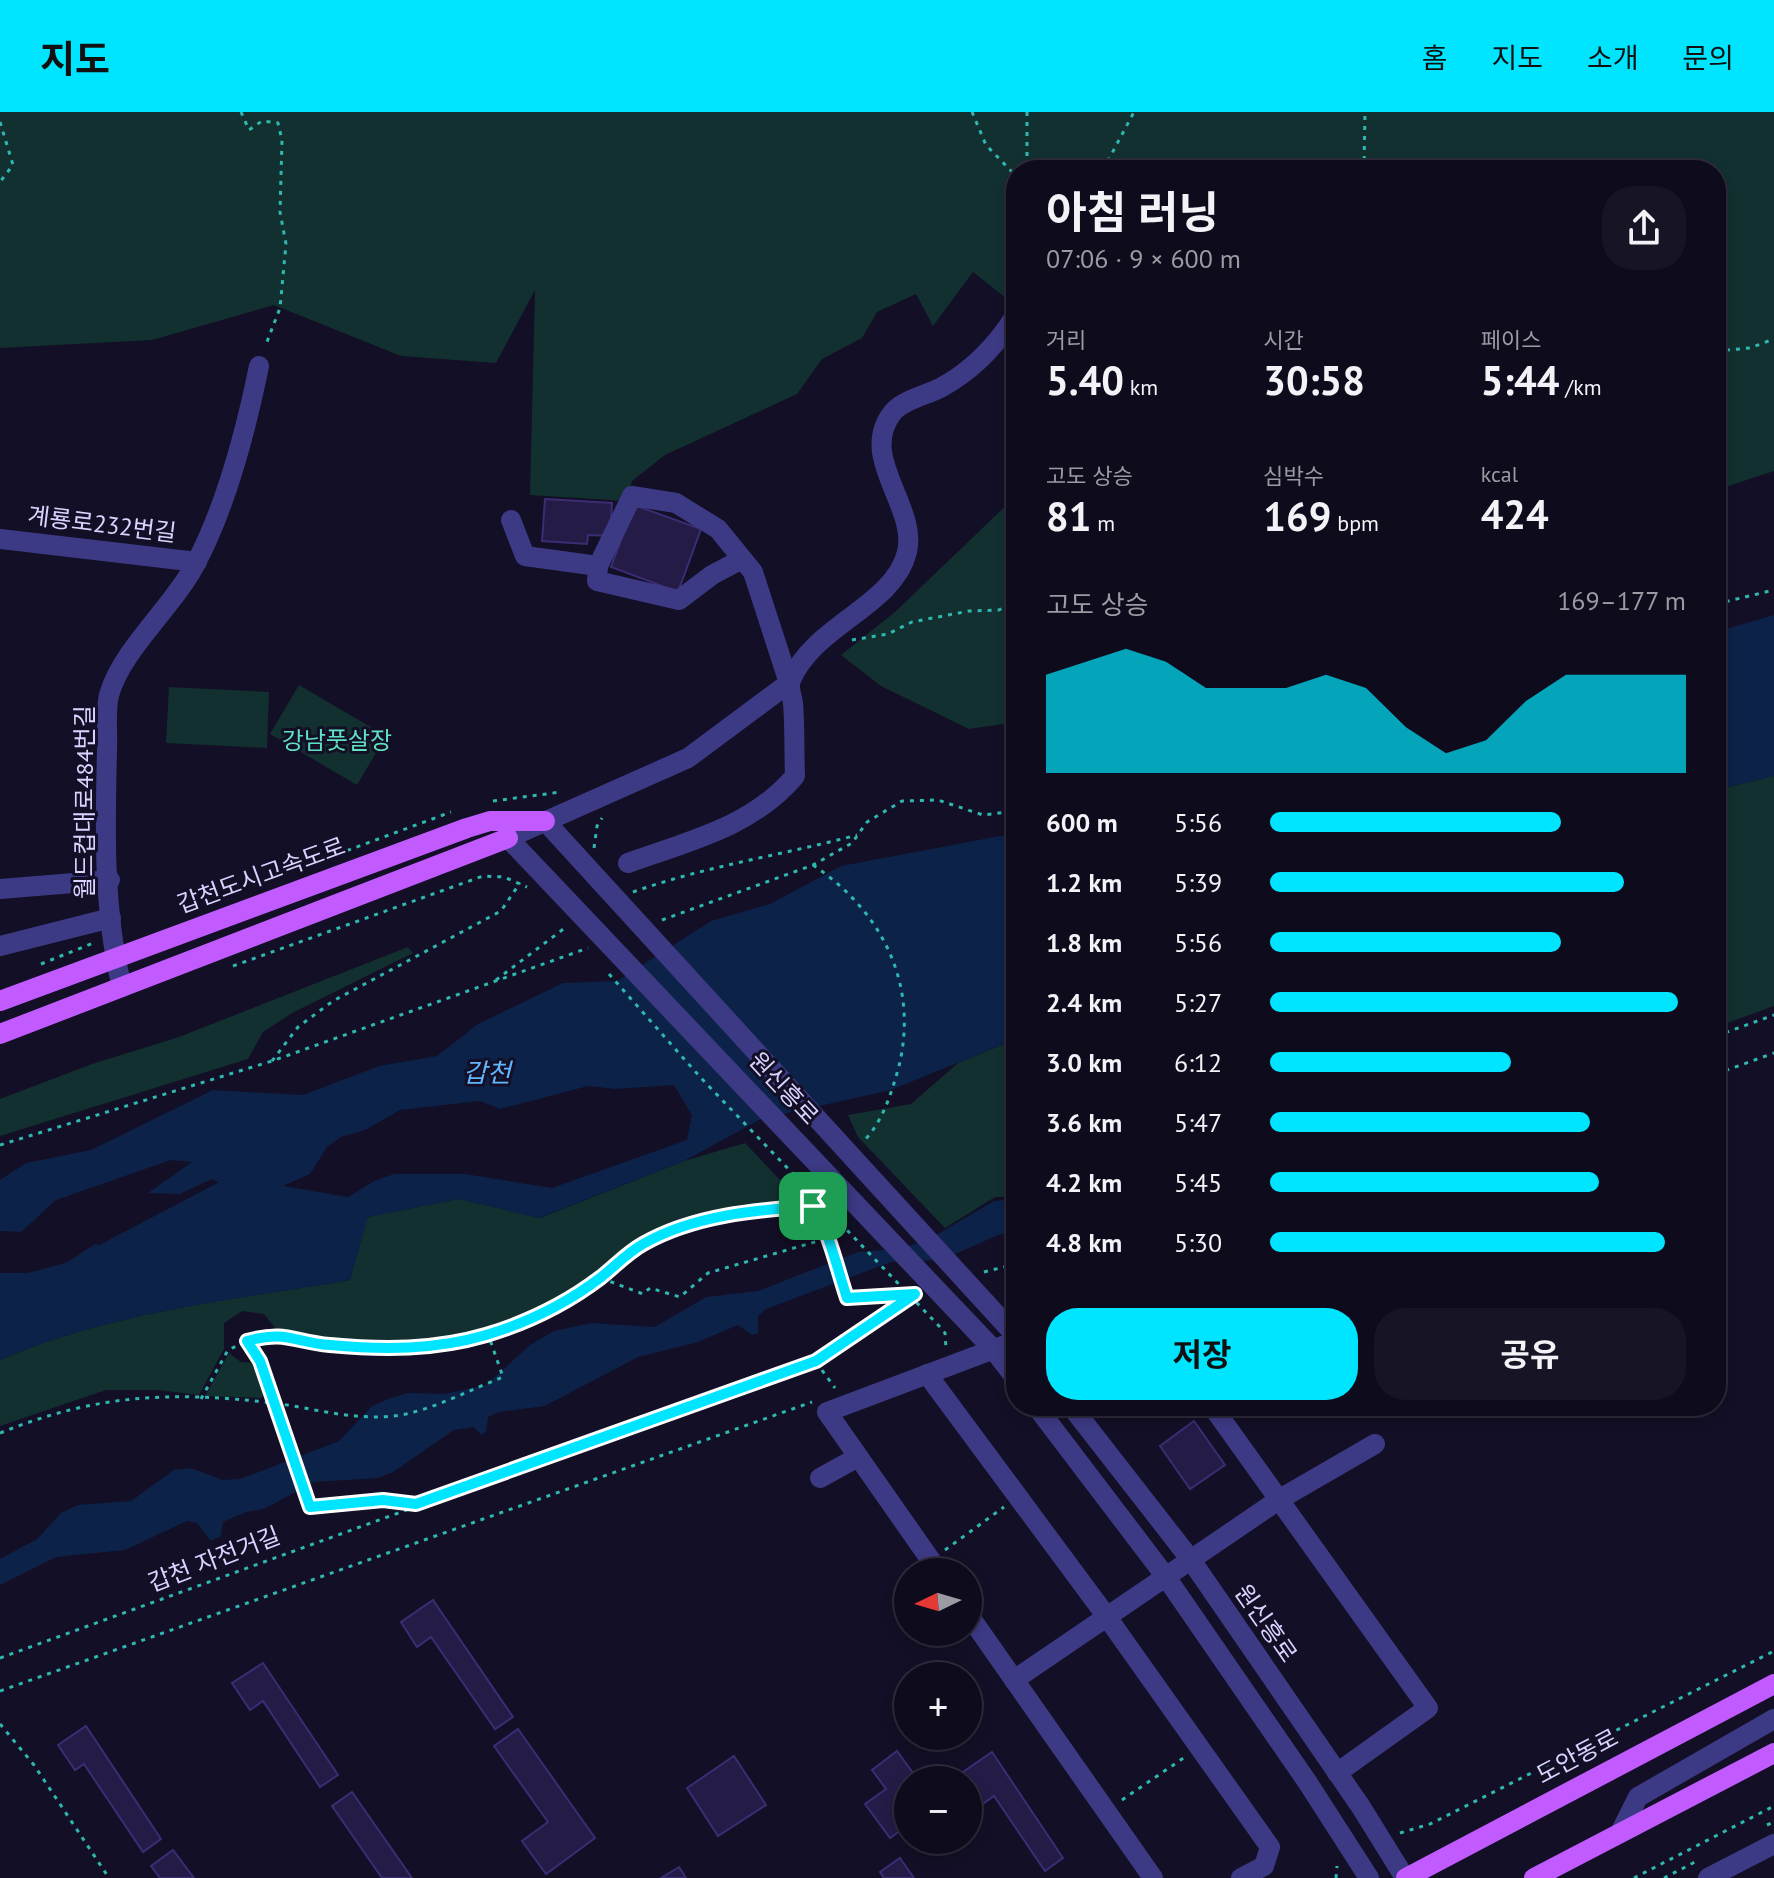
<!DOCTYPE html>
<html lang="ko">
<meta charset="utf-8">
<style>
body{margin:0;font-family:"PT Sans","Noto Sans KR",sans-serif;background:#171425;color:#f1f3f6;height:100vh;display:flex;flex-direction:column;font-size:30px;white-space:nowrap}
*{box-sizing:border-box;margin:0}
p{font-size:26px;color:#9b9ba3}
.icon{flex:none;width:44px;height:44px;fill:none;stroke:currentColor;stroke-width:2;stroke-linecap:round;stroke-linejoin:round}
.map{position:relative;flex:1;overflow:hidden}
.drawer{position:absolute;left:1006px;top:48px;width:720px;height:1256px;display:flex;flex-direction:column;background:#0e0b1c;border-radius:32px;box-shadow:0 4px 12px #0003,0 0 0 2px #2e2b3b}
.drawer>*{flex:none}
.needle{width:52px;rotate:265deg}
.controls{position:absolute;left:894px;top:1446px;display:grid;gap:16px}
.controls a{display:grid;place-items:center;width:88px;height:88px;border-radius:50%;background:#0e0b1c;box-shadow:0 4px 12px #0003,0 0 0 2px #2e2b3b;font-size:40px}
.pin{position:absolute;display:grid;place-items:center;width:68px;height:68px;color:#fff;margin:-34px;border-radius:16px;box-shadow:0 4px 12px #0006}
.round{display:grid;place-items:center;flex:none;width:84px;height:84px;border-radius:32px;background:#171425}
.overview{display:flex;align-items:center;justify-content:space-between;height:136px;padding:0 40px}
h1{font-size:44px;font-weight:700;line-height:60px}
.figures{display:grid;grid-template-columns:repeat(3,1fr);gap:12px;height:136px;padding:8px 40px}
.figures div{display:grid;align-content:center}
.figures b{font-size:40px;font-weight:700}
.figures small{font-size:22px;font-weight:400}
.figures p{font-size:22px}
.chart{height:224px;padding:16px 40px}
.chart p{display:flex;justify-content:space-between}
.chart svg{width:100%;height:144px;margin-top:8px;fill:#00e5ff;opacity:.7}
.button{display:flex;gap:16px;margin-top:auto;padding:16px 40px}
.button a{flex:1;height:92px;border-radius:32px;background:#00e5ff;color:#111;font-size:32px;font-weight:700;line-height:92px;text-align:center}
.button a+a{background:#171425;color:#f1f3f6}
ul{padding:0 40px;list-style:none;font-size:26px}
li{display:grid;grid-template-columns:128px 96px 1fr;align-items:center;height:60px}
li i{height:20px;border-radius:10px;background:#00e5ff}
header{display:flex;align-items:center;gap:48px;box-sizing:border-box;height:112px;padding:0 40px;background:#00e5ff;color:#111}
header strong{font-size:38px}
nav{display:flex;gap:44px;margin-inline-start:auto;font-size:28px}
.map>svg:first-child{display:block}
.green{fill:#12302f}
.water{fill:#0c2248;fill-rule:evenodd}
.lines{fill:none;stroke-linecap:round;stroke-linejoin:round}
.river{stroke:#0c2248;stroke-width:32}
.building{fill:#241b47;stroke:#3b2d73;stroke-width:2}
.path{stroke:#2fb8b0;stroke-width:3;stroke-dasharray:4 6;stroke-linecap:butt}
.minor{stroke:#3d3a85;stroke-width:20}
.major{stroke:#c25bff;stroke-width:20}
.route-casing{stroke:#fff;stroke-width:16}
.route{stroke:#00e5ff;stroke-width:10}
.labels{text-anchor:middle;dominant-baseline:central;stroke-width:6;stroke-linejoin:round;paint-order:stroke}
.street-label{font-size:24px;fill:#d9d4ff;stroke:#130f26}
.park-label{font-size:24px;fill:#5fe0c0;stroke:#130f26}
.water-label{font-size:26px;font-style:italic;fill:#62b6ff;stroke:#130f26}
</style>
<header>
<strong>지도</strong>
<nav><a>홈</a><a>지도</a><a>소개</a><a>문의</a></nav>
</header>
<div class="map">
<svg width="1774" height="1766" viewBox="0 0 1774 1766">
<rect width="100%" height="100%" fill="#130f26"/>
<!-- green -->
<g class="green">
<polygon points="0,0 1774,0 1774,359 1716,378 1716,58 1016,58 1016,194 973,160 933,214 916,182 877,200 862,226 822,247 797,282 665,343 632,369 626,389 530,383 535,178 496,251 401,244 274,193 152,228 0,236"/>
<polygon points="1016,384 1016,610 969,617 881,574 841,543 895,500"/>
<polygon points="299,573 386,624 357,673 270,622"/>
<polygon points="169,575 269,580 267,636 166,631"/>
<polygon points="1774,664 1774,894 1716,915 1716,678"/>
<polygon points="408,835 413,841 294,900 263,920 248,947 0,1024 0,987 92,952 179,925"/>
<polygon points="1016,927 1016,1085 995,1085 945,1116 858,1025 848,1003 911,992 958,951"/>
<path d="M 745,1031 L 801,1090 L 699,1102 L 643,1124 L 593,1163 L 546,1192 L 494,1214 L 444,1228 L 344,1231 L 276,1217 L 264,1202 L 242,1199 L 224,1211 L 224,1237 L 199,1283 L 158,1278 L 106,1278 L 0,1314 L 0,1248 C 110,1200 232,1188 350,1168 L 367,1105 L 459,1087 L 540,1106 L 684,1049 Z"/>
<polygon points="229,1241 241,1250 257,1251 267,1281 261,1286 205,1284"/>
</g>
<!-- water -->
<g class="water">
<polygon points="1774,503 1774,664 1716,678 1716,520"/>
<path d="M 1016,721 L 1016,927 L 891,978 L 761,1007 L 684,1049 L 539,1106 L 459,1087 L 368,1105 L 350,1168 C 232,1188 110,1200 0,1248 L 0,1161 L 50,1161 L 95,1132 L 134,1145 C 164,1131 189,1113 222,1105 L 233,1077 L 212,1067 L 180,1082 L 148,1081 L 192,1050 L 171,1048 L 56,1088 L 21,1120 L 0,1119 L 0,1068 L 26,1051 L 91,1038 L 213,978 L 303,983 L 379,954 L 437,944 L 478,912 L 563,871 L 617,869 L 711,809 L 770,792 L 841,754 ZM 674,973 L 692,1003 L 687,1028 L 552,1076 L 465,1062 L 394,1062 L 374,1069 L 348,1085 L 283,1074 L 310,1062 L 327,1035 L 341,1025 L 365,1018 L 400,998 L 480,989 L 500,997 L 588,974 L 615,977 Z"/>
<polygon points="1016,1087 1016,1119 998,1123 942,1148 891,1150 766,1197 758,1204 758,1221 752,1223 738,1213 698,1230 638,1245 545,1294 498,1300 488,1305 486,1320 481,1323 474,1315 454,1318 393,1360 378,1366 314,1370 264,1397 246,1400 223,1410 221,1424 211,1429 197,1411 187,1409 125,1438 56,1445 0,1473 0,1447 37,1427 61,1401 78,1393 131,1389 174,1358 191,1356 222,1368 240,1367 339,1329 372,1294 391,1286 408,1281 444,1282 486,1273 530,1233 554,1219 592,1211 655,1215 706,1185 758,1179 858,1140 896,1137 924,1130 994,1089"/>
</g>
<g class="lines">
<!-- river -->
<polyline class="river" points="0,1185 71,1166 267,1063"/>
</g>
<!-- building -->
<g class="building">
<polygon points="545,387 612,391 610,424 588,423 587,432 542,429"/>
<polygon points="634,393 701,417 678,480 611,455"/>
<polygon points="1194,1309 1225,1353 1190,1377 1160,1334"/>
<polygon points="433,1488 513,1605 495,1617 431,1525 417,1535 401,1510"/>
<polygon points="263,1551 338,1663 320,1675 263,1589 250,1598 232,1571"/>
<polygon points="86,1614 161,1727 143,1740 84,1652 75,1658 58,1633"/>
<polygon points="518,1617 595,1726 546,1762 522,1729 548,1710 494,1634"/>
<polygon points="897,1639 918,1668 908,1668 908,1713 890,1726 865,1692 886,1677 872,1658"/>
<polygon points="992,1640 1063,1746 1045,1759 994,1684 981,1693 968,1675 968,1668 960,1662"/>
<polygon points="734,1644 766,1693 718,1724 687,1676"/>
<polygon points="352,1680 412,1766 382,1766 332,1694"/>
<polygon points="173,1738 194,1766 160,1766 151,1754"/>
<polygon points="900,1746 914,1766 884,1766 880,1760"/>
<polygon points="679,1755 686,1766 661,1766"/>
</g>
<g class="lines">
<!-- path -->
<g class="path">
<polyline points="241,0 249,18 262,9 278,11 282,28 280,100 286,132 280,196 265,235"/>
<polyline points="972,0 986,33 1016,64"/>
<polyline points="1027,0 1027,58"/>
<polyline points="0,10 13,53 0,70"/>
<polyline points="1103,58 1134,0"/>
<polyline points="1364,58 1365,0"/>
<polyline points="1716,239 1750,236 1774,227"/>
<polyline points="1716,492 1774,478"/>
<polyline points="852,528 888,522 912,510 969,499 999,498 1016,489"/>
<polyline points="493,689 561,680"/>
<polyline points="594,736 597,714 602,706"/>
<polyline points="319,749 451,700"/>
<path d="M 813,753 C 883,800 920,874 898,958 C 890,985 883,1008 864,1029"/>
<path d="M 633,780 C 706,754 783,743 857,723"/>
<polyline points="662,808 813,753 852,731 867,710 902,689 938,688 983,703 1016,699"/>
<polyline points="41,852 93,831"/>
<polyline points="233,854 483,764 504,765 527,775"/>
<polyline points="609,862 701,966 939,1214 945,1221 946,1237"/>
<polyline points="496,868 566,815"/>
<polyline points="1716,924 1774,903"/>
<polyline points="272,949 298,915 333,889 501,799 520,771"/>
<polyline points="1716,962 1774,941"/>
<polyline points="0,1033 272,949 588,836"/>
<path d="M 813,1094 C 828,1117 838,1157 847,1186 L 907,1182"/>
<polyline points="984,1160 1016,1152"/>
<polyline points="601,1166 643,1182 650,1176 680,1185 708,1161 825,1127"/>
<polyline points="248,1229 260,1249 310,1395 383,1388 416,1392"/>
<polyline points="816,1250 835,1276"/>
<polyline points="201,1287 228,1238 247,1229 274,1221 322,1233 380,1238 447,1232 488,1222 553,1196 641,1133 671,1118 727,1103 813,1094 816,1085"/>
<path d="M 0,1321 C 97,1282 171,1279 274,1291 C 318,1297 361,1311 406,1302 C 438,1295 472,1277 503,1265 L 488,1222"/>
<polyline points="945,1438 1004,1395"/>
<polyline points="0,1546 816,1249 912,1184"/>
<polyline points="0,1579 812,1290"/>
<polyline points="0,1612 34,1653 109,1766"/>
<polyline points="1122,1688 1185,1645"/>
<polyline points="1767,1713 1774,1710"/>
<polyline points="1400,1721 1430,1712 1774,1539"/>
<polyline points="1336,1766 1337,1754"/>
<polyline points="1634,1766 1774,1694"/>
<polyline points="1664,1766 1699,1748"/>
</g>
<!-- minor -->
<g class="minor">
<polyline points="511,408 525,444 598,454 632,384 676,391 718,417 753,460 789,571 688,646 508,726 993,1237 1016,1267"/>
<polyline points="0,427 197,450"/>
<polyline points="598,454 597,469 679,488 712,463 742,447"/>
<polyline points="545,709 1016,1224"/>
<path d="M 628,751 C 689,729 752,715 795,664 C 794,640 795,615 793,591 C 792,584 788,575 791,568 C 814,513 894,494 907,440 C 918,394 857,345 893,300 C 904,287 928,283 942,275 C 973,258 996,234 1015,204"/>
<polyline points="0,777 110,768"/>
<polyline points="0,834 111,806"/>
<path d="M 122,875 C 103,799 105,715 107,638 C 108,621 105,599 109,583 C 122,537 174,494 196,451 C 227,392 246,318 259,254"/>
<polyline points="927,1262 1107,1505 1270,1735 1264,1754 1241,1766"/>
<polyline points="1036,1294 1166,1465 1308,1671 1369,1766"/>
<polyline points="1071,1294 1191,1448 1361,1695 1405,1766"/>
<polyline points="1212,1294 1428,1596 1337,1661"/>
<polyline points="820,1366 858,1345"/>
<polyline points="939,1460 827,1300 1005,1233"/>
<polyline points="968,1502 1153,1766"/>
<polyline points="1014,1568 1280,1387 1375,1332"/>
<polyline points="1620,1721 1638,1685 1774,1607"/>
<polyline points="1708,1766 1774,1732"/>
</g>
<!-- major -->
<g class="major">
<polyline points="0,889 467,716 490,709 545,709"/>
<polyline points="0,922 508,726"/>
<polyline points="1406,1766 1774,1572"/>
<polyline points="1534,1766 1774,1641"/>
</g>
</g>
<g class="lines">
<defs>
<path id="route" d="M 813,1094 C 829,1119 837,1156 847,1186 L 915,1182 L 816,1249 L 416,1392 L 383,1388 L 310,1395 L 260,1249 L 247,1229 C 287,1218 293,1230 330,1233 C 383,1238 435,1238 486,1223 C 526,1211 567,1191 600,1166 C 614,1155 627,1141 643,1132 C 694,1103 756,1098 813,1094 Z"/>
</defs>
<!-- route casing -->
<use href="#route" class="route-casing"/>
<!-- route -->
<use href="#route" class="route"/>
</g>
<g class="labels">
<!-- street labels -->
<g class="street-label">
<text transform="translate(102 412) rotate(7)">계룡로232번길</text>
<text transform="translate(84 690) rotate(-90)">월드컵대로484번길</text>
<text transform="translate(261 763) rotate(-20)">갑천도시고속도로</text>
<text transform="translate(784 976) rotate(47)">원신흥로</text>
<text transform="translate(214 1447) rotate(-21)">갑천 자전거길</text>
<text transform="translate(1266 1511) rotate(55)">원신흥로</text>
<text transform="translate(1577 1644) rotate(-28)">도안동로</text>
</g>
<!-- park labels -->
<g class="park-label">
<text x="337" y="628">강남풋살장</text>
</g>
<!-- water labels -->
<g class="water-label">
<text x="487" y="960">갑천</text>
</g>
</g>
</svg>
<div class="controls">
<a><svg class="needle" viewBox="-14 -14 28 28"><path d="M0-13l5 13h-10z" fill="#e53935"/><path d="M0 13l5-13h-10z" fill="#9b9ba3"/></svg></a>
<a>+</a>
<a>−</a>
</div>
<div class="pin" style="left:813px;top:1094px;background:#1e9e55"><svg class="icon" aria-label="arrive" viewBox="0 0 24 24"><path d="M6 21V4h12l-3 4 3 4H6"/></svg></div>
<section class="drawer">
<div class="overview"><div><h1>아침 러닝</h1><p>07:06 · 9 × 600 m</p></div><a class="round"><svg class="icon" aria-label="share" viewBox="0 0 24 24"><path d="M12 15V3M7 8l5-5 5 5M5 13v7h14v-7"/></svg></a></div>
<div class="figures">
<div><p>거리</p><b>5.40<small> km</small></b></div>
<div><p>시간</p><b>30:58</b></div>
<div><p>페이스</p><b>5:44<small> /km</small></b></div>
</div>
<div class="figures">
<div><p>고도 상승</p><b>81<small> m</small></b></div>
<div><p>심박수</p><b>169<small> bpm</small></b></div>
<div><p>kcal</p><b>424</b></div>
</div>
<div class="chart"><p><span>고도 상승</span>169–177 m</p>
<svg viewBox="0 0 160 44" preserveAspectRatio="none"><path d="M0 44V14L10 10L20 6L30 10L40 18L50 18L60 18L70 14L80 18L90 30L100 38L110 34L120 22L130 14L140 14L150 14L160 14V44z"/></svg>
</div>
<ul>
<li><b>600 m</b>5:56<i style="width:70%"></i></li>
<li><b>1.2 km</b>5:39<i style="width:85%"></i></li>
<li><b>1.8 km</b>5:56<i style="width:70%"></i></li>
<li><b>2.4 km</b>5:27<i style="width:98%"></i></li>
<li><b>3.0 km</b>6:12<i style="width:58%"></i></li>
<li><b>3.6 km</b>5:47<i style="width:77%"></i></li>
<li><b>4.2 km</b>5:45<i style="width:79%"></i></li>
<li><b>4.8 km</b>5:30<i style="width:95%"></i></li>
</ul>
<div class="button"><a>저장</a><a>공유</a></div>
</section>
</div>
